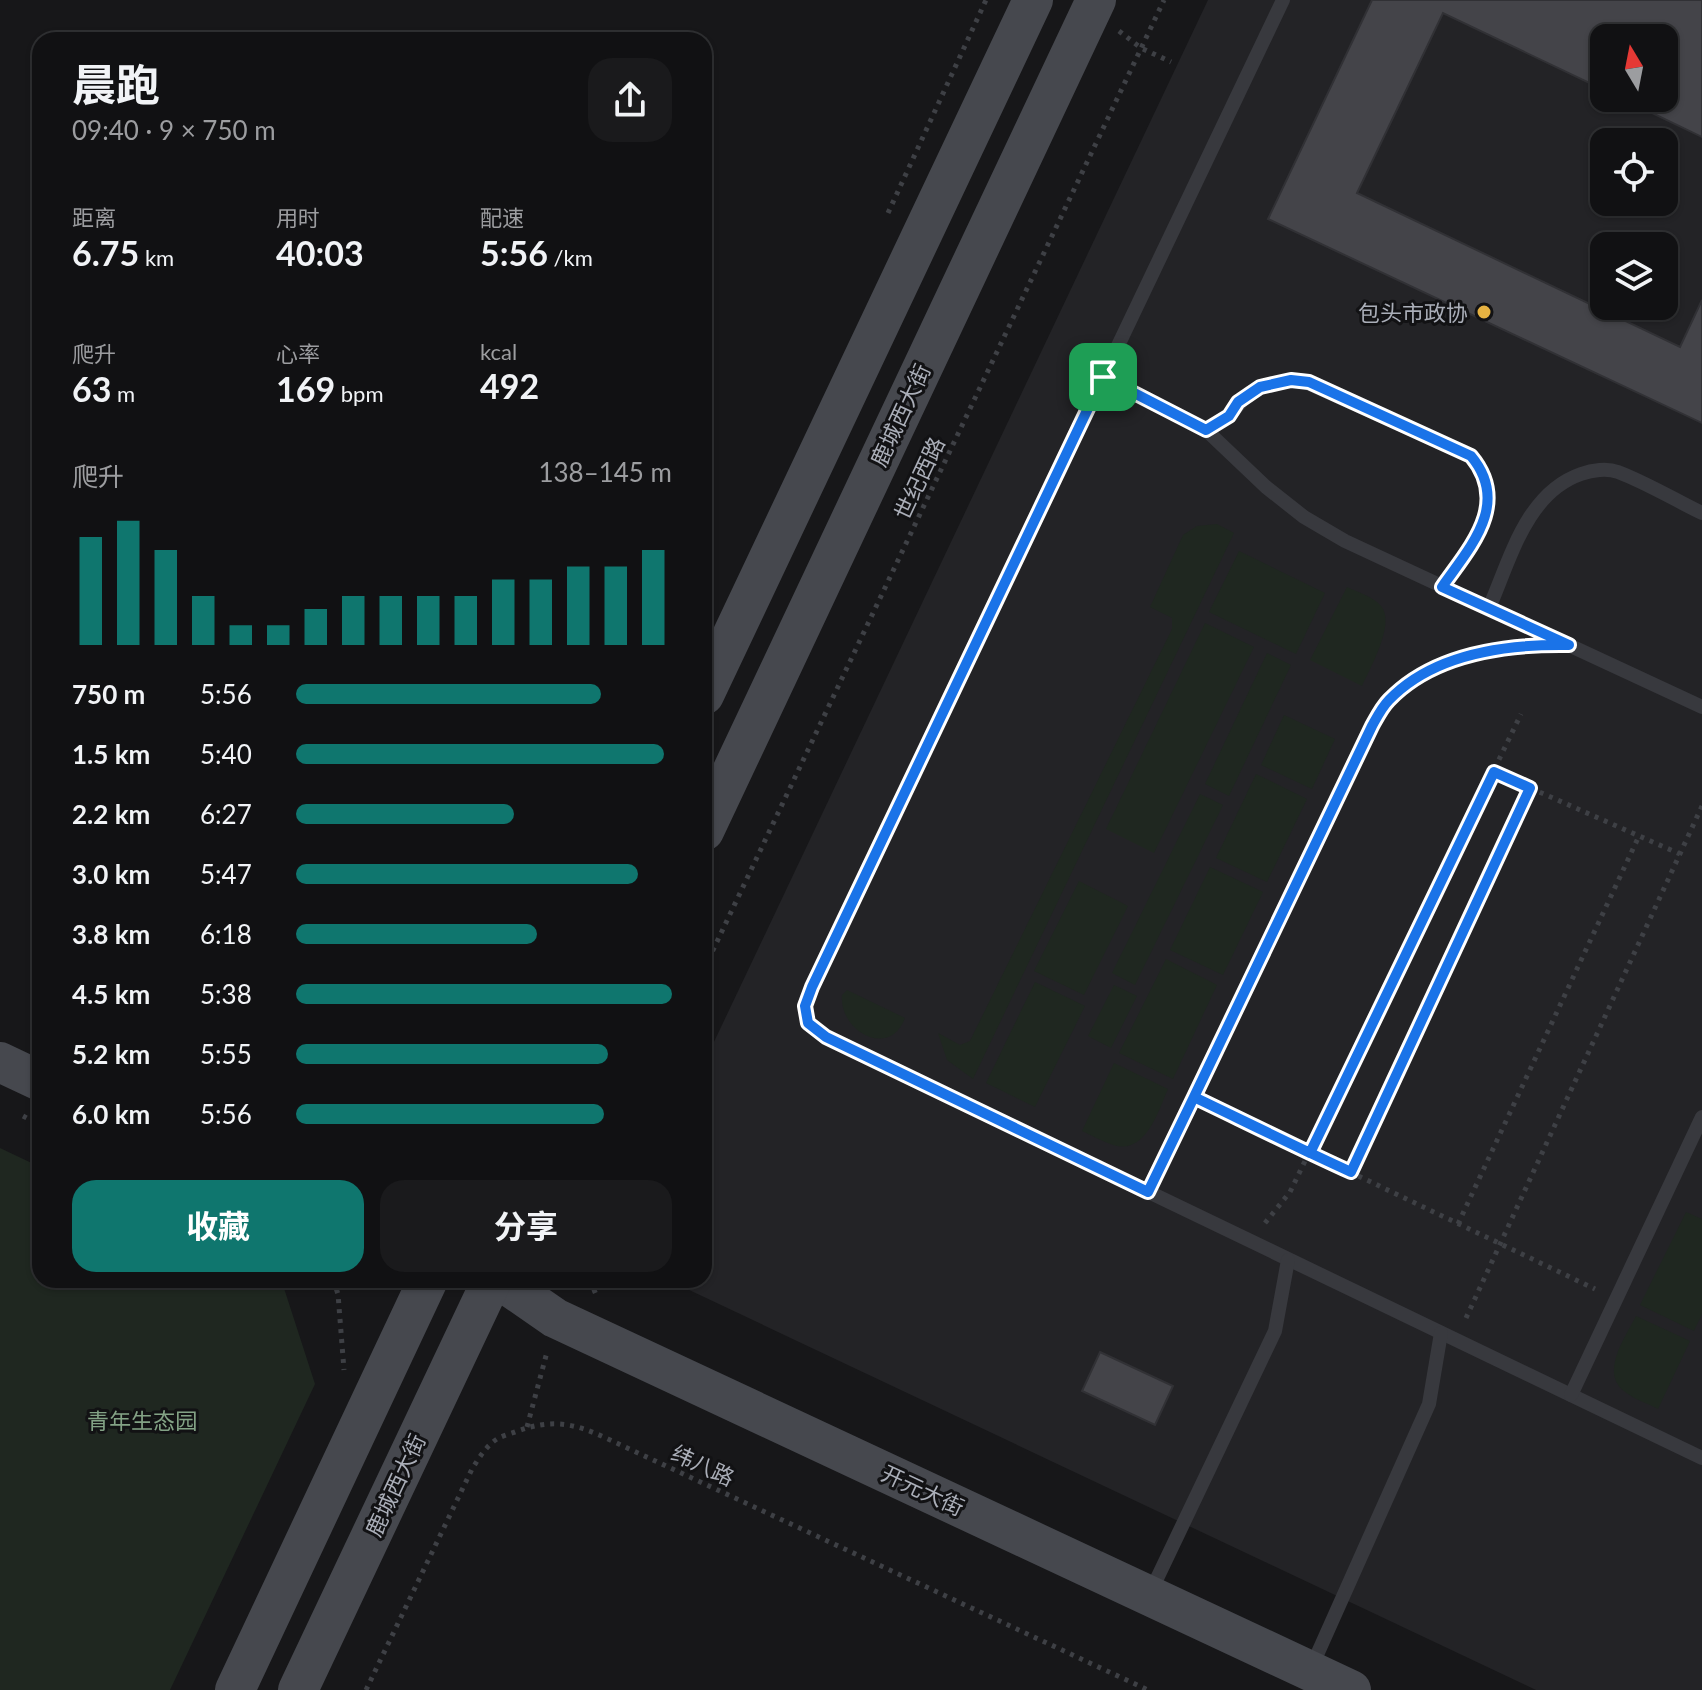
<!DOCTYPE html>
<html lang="zh">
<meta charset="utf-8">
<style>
body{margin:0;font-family:Lato,"Noto Sans SC",sans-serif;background:#1a1a1c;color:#f1f3f6;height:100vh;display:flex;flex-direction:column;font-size:30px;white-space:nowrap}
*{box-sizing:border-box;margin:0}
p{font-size:26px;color:#9c9da0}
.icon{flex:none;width:44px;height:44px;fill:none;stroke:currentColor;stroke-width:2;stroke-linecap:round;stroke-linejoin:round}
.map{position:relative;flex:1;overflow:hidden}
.drawer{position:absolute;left:32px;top:32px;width:680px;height:1256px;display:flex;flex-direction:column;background:#111113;border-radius:24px;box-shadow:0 2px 6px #0004,0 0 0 2px #303133}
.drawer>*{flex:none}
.needle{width:52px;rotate:350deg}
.buttons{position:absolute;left:1590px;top:24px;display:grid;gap:16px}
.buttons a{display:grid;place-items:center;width:88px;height:88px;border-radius:16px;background:#111113;box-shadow:0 2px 6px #0004,0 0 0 2px #303133;font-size:40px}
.pin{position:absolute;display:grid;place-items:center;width:68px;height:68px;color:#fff;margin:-34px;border-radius:16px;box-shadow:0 4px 12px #0006}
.round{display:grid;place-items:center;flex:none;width:84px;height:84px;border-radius:24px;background:#1a1a1c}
.overview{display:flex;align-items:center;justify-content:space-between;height:136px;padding:0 40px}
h1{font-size:44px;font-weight:700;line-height:60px}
.metrics{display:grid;grid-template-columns:repeat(3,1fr);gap:12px;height:136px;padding:8px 40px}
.metrics div{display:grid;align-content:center}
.metrics b{font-size:34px;font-weight:700}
.metrics small{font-size:22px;font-weight:400}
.metrics p{font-size:22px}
.chart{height:224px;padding:16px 40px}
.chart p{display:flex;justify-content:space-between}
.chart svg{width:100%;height:144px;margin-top:8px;stroke:#0f766e;stroke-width:6}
.button{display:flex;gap:16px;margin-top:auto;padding:16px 40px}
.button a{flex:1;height:92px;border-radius:24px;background:#0f766e;color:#fff;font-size:32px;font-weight:700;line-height:92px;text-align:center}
.button a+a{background:#1a1a1c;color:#f1f3f6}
ul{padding:0 40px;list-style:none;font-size:26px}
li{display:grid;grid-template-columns:128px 96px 1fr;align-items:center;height:60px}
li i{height:20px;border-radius:10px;background:#0f766e}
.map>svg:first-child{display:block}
.built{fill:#232326;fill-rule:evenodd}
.green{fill:#1f2720}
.building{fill:#444449;stroke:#313135;stroke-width:2}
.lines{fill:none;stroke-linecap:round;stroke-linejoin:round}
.path{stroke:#3e4045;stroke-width:5;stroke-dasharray:4 6;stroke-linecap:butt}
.lane{stroke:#38393e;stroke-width:14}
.secondary{stroke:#46484e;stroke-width:40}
.route-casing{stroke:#fff;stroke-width:16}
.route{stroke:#1a73e8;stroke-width:10}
.poi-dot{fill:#e6b242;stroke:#121214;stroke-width:3}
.labels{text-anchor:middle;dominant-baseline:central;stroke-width:6;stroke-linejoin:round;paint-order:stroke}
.poi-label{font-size:22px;fill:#aaaeb8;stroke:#121214;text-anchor:end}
.street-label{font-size:22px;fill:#aaaeb8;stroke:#121214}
.park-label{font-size:22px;fill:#83a285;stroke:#121214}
</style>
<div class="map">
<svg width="1702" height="1690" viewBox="0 0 1702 1690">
<rect width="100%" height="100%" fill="#171719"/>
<!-- built -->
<path class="built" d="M 1208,0 L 1702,0 L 1702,1690 L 1536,1690 L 668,1280 L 704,1280 L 704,1063 ZM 1604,38 L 1664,38 L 1664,98 L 1604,98 ZM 1604,142 L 1664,142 L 1664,202 L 1604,202 ZM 1604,246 L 1664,246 L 1664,306 L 1604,306 Z"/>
<!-- green -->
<g class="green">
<polygon points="1217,524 1234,533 973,1079 947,1060 938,1033 960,1045 970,1041 1172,629 1172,618 1150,607 1183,535 1197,526"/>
<polygon points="1239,551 1325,593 1296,654 1209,612"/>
<path d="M 1347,587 C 1357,592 1374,597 1381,606 C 1396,623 1370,668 1362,686 L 1310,660 Z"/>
<polygon points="1205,623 1254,647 1154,853 1106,829"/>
<polygon points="1267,653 1291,665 1229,796 1205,784"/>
<polygon points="1284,715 1335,739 1312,789 1261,765"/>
<polygon points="1256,774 1307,799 1267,882 1216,858"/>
<polygon points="1200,794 1223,805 1135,985 1112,973"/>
<polygon points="1210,867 1263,892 1223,975 1170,950"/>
<polygon points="1079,881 1128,906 1084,995 1034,971"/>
<polygon points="1166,959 1217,985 1173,1079 1119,1053"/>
<polygon points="1035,982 1085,1006 1035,1107 986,1083"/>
<polygon points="1114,985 1137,996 1111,1048 1088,1036"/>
<path d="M 847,990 L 905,1018 C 890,1059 839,1032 842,995 Z"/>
<path d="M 1114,1063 L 1168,1089 C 1159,1109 1147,1152 1117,1146 C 1105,1143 1093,1136 1082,1131 Z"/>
<polygon points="0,1148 40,1167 40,1280 276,1280 282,1282 315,1384 170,1690 0,1690"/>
<polygon points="1686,1212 1702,1219 1702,1314 1694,1331 1640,1305"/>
<path d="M 1636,1316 L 1690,1341 L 1658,1409 C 1647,1403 1633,1399 1624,1391 C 1600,1372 1626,1336 1636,1316 Z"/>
</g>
<!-- building -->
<g class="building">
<polygon points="1372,0 1702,0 1702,137 1621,98 1664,98 1664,38 1604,38 1604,90 1443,13 1357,193 1680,347 1702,300 1702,423 1268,219"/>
<polygon points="1100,1352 1173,1386 1155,1425 1082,1391"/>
</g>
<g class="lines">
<!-- path -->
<g class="path">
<polyline points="1119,31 1141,48 1171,62"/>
<polyline points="888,213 986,0"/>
<polyline points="1494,772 1680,854"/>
<polyline points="704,969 1164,0"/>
<polyline points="1214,1107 1595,1289"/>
<polyline points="23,1116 40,1125"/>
<polyline points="1351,1172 1530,788"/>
<polyline points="1265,1223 1290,1192 1521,714"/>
<polyline points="1458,1224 1639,836"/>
<polyline points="333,1280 338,1294 344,1370"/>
<polyline points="590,1280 597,1297"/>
<polyline points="1466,1318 1702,806"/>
<polyline points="527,1427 547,1352"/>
<path d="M 366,1690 L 472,1469 C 479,1458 486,1446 497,1439 C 502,1436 509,1434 515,1432 C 552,1418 574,1423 608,1439 L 1148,1690"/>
</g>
<!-- lane -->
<g class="lane">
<polyline points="1283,0 812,987 805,1006 808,1023 826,1037 1702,1458"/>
<polyline points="1103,377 1206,430 1266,487 1304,517 1345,541 1702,707"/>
<path d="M 1206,430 L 1229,416 L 1249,393 L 1274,383 L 1301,380 L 1471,456 C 1510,504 1470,547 1442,587"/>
<path d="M 1489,608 C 1510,560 1526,493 1581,474 C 1592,470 1607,468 1618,472 C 1647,483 1675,500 1702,513"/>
<path d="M 1148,1192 L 1372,726 C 1377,717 1382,707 1389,700 C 1434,653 1508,644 1569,645"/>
<polyline points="1571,1395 1702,1117"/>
<polyline points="1147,1589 1152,1589 1275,1331 1288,1260"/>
<polyline points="1312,1666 1429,1404 1441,1333"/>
</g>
<!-- secondary -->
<g class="secondary">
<polyline points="704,695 1033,0"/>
<polyline points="704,831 1096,0"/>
<polyline points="0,1062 40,1081"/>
<polyline points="500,1280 555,1318 1351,1690"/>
<polyline points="235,1690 428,1280"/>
<polyline points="298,1690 492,1280"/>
</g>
</g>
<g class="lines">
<defs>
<path id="route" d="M 1103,377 L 812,987 L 805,1006 L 808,1023 L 826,1037 L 1148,1192 L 1194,1097 L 1310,1153 L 1494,772 L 1530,788 L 1351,1172 C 1298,1148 1246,1122 1194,1097 L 1372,726 C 1377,717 1382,707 1389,700 C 1434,653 1508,644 1569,645 L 1442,587 C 1470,547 1511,504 1471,456 L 1309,382 L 1291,380 L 1260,387 L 1238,402 L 1229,416 L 1206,430 L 1103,377"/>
</defs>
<!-- route casing -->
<use href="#route" class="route-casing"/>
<!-- route -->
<use href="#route" class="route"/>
</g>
<!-- markers -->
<circle class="poi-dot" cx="1484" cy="312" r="8"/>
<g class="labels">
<!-- poi labels -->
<g class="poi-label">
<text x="1468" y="312">包头市政协</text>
</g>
<!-- street labels -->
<g class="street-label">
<text transform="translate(900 415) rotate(-65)">鹿城西大街</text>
<text transform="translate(919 478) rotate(-65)">世纪西路</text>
<text transform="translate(703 1465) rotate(25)">纬八路</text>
<text transform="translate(395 1485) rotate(-65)">鹿城西大街</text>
<text transform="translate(923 1490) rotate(25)">开元大街</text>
</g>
<!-- park labels -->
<g class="park-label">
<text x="142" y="1420">青年生态园</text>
</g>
</g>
</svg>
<div class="buttons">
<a><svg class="needle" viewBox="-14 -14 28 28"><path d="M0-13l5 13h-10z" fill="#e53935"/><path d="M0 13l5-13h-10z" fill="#9c9da0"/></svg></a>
<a><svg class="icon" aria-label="locate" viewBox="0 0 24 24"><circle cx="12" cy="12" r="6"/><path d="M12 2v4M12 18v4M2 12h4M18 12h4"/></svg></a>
<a><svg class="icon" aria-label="layers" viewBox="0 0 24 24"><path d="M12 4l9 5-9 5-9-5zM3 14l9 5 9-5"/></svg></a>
</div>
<div class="pin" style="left:1103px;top:377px;background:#1e9e55"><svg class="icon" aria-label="arrive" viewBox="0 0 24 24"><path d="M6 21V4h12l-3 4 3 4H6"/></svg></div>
<section class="drawer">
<div class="overview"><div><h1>晨跑</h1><p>09:40 · 9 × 750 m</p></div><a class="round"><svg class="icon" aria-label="share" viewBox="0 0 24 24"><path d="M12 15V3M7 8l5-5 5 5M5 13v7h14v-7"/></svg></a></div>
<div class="metrics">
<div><p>距离</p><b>6.75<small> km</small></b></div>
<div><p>用时</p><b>40:03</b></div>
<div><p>配速</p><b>5:56<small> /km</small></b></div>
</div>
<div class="metrics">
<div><p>爬升</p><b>63<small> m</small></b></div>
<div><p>心率</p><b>169<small> bpm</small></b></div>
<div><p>kcal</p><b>492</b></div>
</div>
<div class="chart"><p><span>爬升</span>138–145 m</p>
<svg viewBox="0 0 160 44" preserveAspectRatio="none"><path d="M5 44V11M15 44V6M25 44V15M35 44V29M45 44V38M55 44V38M65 44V33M75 44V29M85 44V29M95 44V29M105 44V29M115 44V24M125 44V24M135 44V20M145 44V20M155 44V15"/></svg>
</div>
<ul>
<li><b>750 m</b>5:56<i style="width:81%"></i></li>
<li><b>1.5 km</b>5:40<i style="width:98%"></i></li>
<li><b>2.2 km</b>6:27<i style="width:58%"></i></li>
<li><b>3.0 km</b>5:47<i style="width:91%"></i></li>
<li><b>3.8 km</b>6:18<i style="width:64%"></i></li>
<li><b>4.5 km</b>5:38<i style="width:100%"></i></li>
<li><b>5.2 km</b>5:55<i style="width:83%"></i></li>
<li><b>6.0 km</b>5:56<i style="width:82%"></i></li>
</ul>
<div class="button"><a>收藏</a><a>分享</a></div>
</section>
</div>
